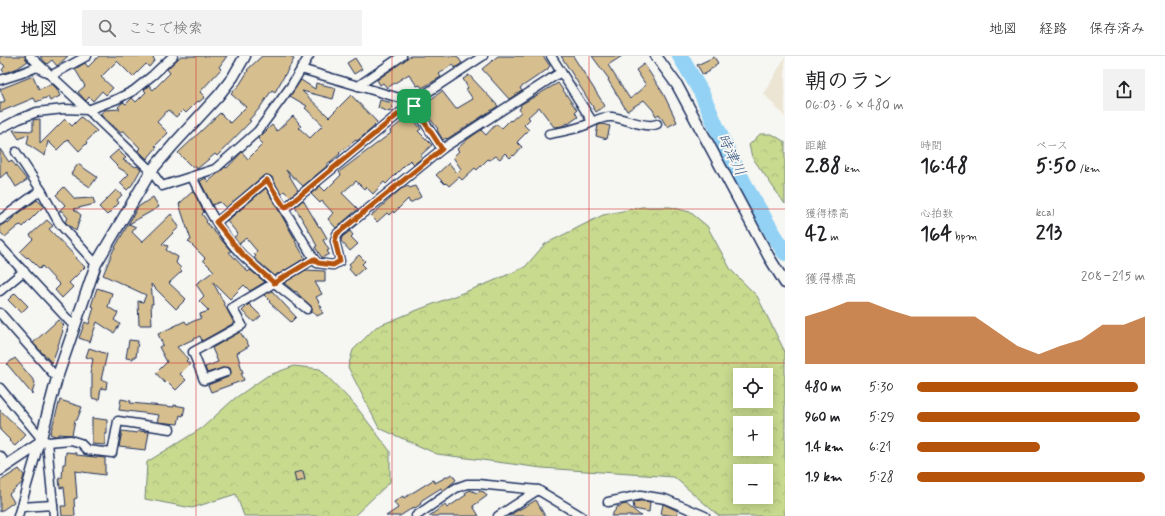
<!DOCTYPE html>
<html lang="ja">
<meta charset="utf-8">
<style>
body{margin:0;font-family:Mynerve,"Klee One",sans-serif;background:#f2f2f2;color:#202124;height:100vh;display:flex;flex-direction:column;font-size:15px;white-space:nowrap}
*{box-sizing:border-box;margin:0}
p{font-size:13px;color:#757577}
.icon{flex:none;width:22px;height:22px;fill:none;stroke:currentColor;stroke-width:2;stroke-linecap:round;stroke-linejoin:round}
.map{position:relative;flex:1;overflow:hidden}
.details{display:flex;flex-direction:column;background:#fff;width:380px}
.details>*{flex:none}
.buttons{position:absolute;left:733px;top:312px;display:grid;gap:8px}
.buttons a{display:grid;place-items:center;width:40px;height:40px;border-radius:0px;background:#fff;box-shadow:0 2px 10px #0003;font-size:20px}
.pin{position:absolute;display:grid;place-items:center;width:34px;height:34px;color:#fff;margin:-17px;border-radius:8px;box-shadow:0 2px 6px #0006}
.round{display:grid;place-items:center;flex:none;width:42px;height:42px;border-radius:0px;background:#f2f2f2}
.overview{display:flex;align-items:center;justify-content:space-between;height:68px;padding:0 20px}
h1{font-size:22px;font-weight:800;line-height:30px}
.figures{display:grid;grid-template-columns:repeat(3,1fr);gap:6px;height:68px;padding:4px 20px}
.figures div{display:grid;align-content:center}
.figures b{font-size:20px;font-weight:800}
.figures small{font-size:11px;font-weight:400}
.figures p{font-size:11px}
.chart{height:112px;padding:8px 20px}
.chart p{display:flex;justify-content:space-between}
.chart svg{width:100%;height:72px;margin-top:4px;fill:#b45309;opacity:.7}
ul{padding:0 20px;list-style:none;font-size:13px}
li{display:grid;grid-template-columns:64px 48px 1fr;align-items:center;height:30px}
li i{height:10px;border-radius:5px;background:#b45309}
header{display:flex;align-items:center;gap:24px;box-sizing:border-box;height:56px;padding:0 20px;background:#fff;border-bottom:1px solid #e0e0e0}
header strong{font-size:19px}
nav{display:flex;gap:22px;margin-inline-start:auto;font-size:14px}
.search{width:280px;height:36px;background:#f2f2f2;display:flex;align-items:center;gap:10px;box-sizing:border-box;padding:0 14px;border-radius:0px;color:#757577;font-size:15px}
main{display:flex;flex:1;min-height:0}
.map>svg:first-child{display:block}
.built{fill:#ede5d4}
.forest{fill:url(#forest-crowns);stroke:#728476;fill-rule:evenodd}
.lines{fill:none;stroke-linecap:round;stroke-linejoin:round}
.river{stroke:#93d2f4;stroke-width:16}
.building{fill:#d7be8e;stroke:#1b2f5e}
.minor-casing{stroke:#1b2f5e;stroke-width:11}
.tertiary-casing{stroke:#1b2f5e;stroke-width:13}
.minor{stroke:#f6f6f2;stroke-width:8}
.tertiary{stroke:#f6f6f2;stroke-width:10}
.route-casing{stroke:#fff;stroke-width:8}
.route{stroke:#b45309;stroke-width:5}
.grid{fill:none;stroke:#d62828;stroke-width:1;stroke-opacity:0.55}
.labels{text-anchor:middle;dominant-baseline:central;stroke-width:4;stroke-linejoin:round;paint-order:stroke}
.water-label{font-size:15px;font-style:italic;fill:#395884;stroke:#f6f6f2}
</style>
<header>
<strong>地図</strong>
<div class="search"><svg class="icon" aria-label="search" viewBox="0 0 24 24"><circle cx="10" cy="10" r="6"/><path d="M15 15l6 6"/></svg>ここで検索</div>
<nav><a>地図</a><a>経路</a><a>保存済み</a></nav>
</header>
<main>
<div class="map">
<svg width="785" height="460" viewBox="0 0 785 460">
<defs>
<pattern id="forest-crowns" width="20" height="18" patternUnits="userSpaceOnUse"><rect width="20" height="18" fill="#c8da8e"/><path d="M2 6a3 3 0 1 1 6 0M12 15a3 3 0 1 1 6 0" fill="none" stroke="#abbb7d"/></pattern>
</defs>
<rect width="100%" height="100%" fill="#f6f6f2"/>
<filter id="ink" filterUnits="userSpaceOnUse"><feTurbulence type="fractalNoise" baseFrequency=".025" numOctaves="2"/><feDisplacementMap in="SourceGraphic" scale="8" xChannelSelector="R" yChannelSelector="G"/><feConvolveMatrix kernelMatrix="1 2 1 2 8 2 1 2 1" color-interpolation-filters="sRGB"/></filter>
<g filter="url(#ink)">
<!-- built -->
<polygon class="built" points="785,1 785,61 764,38"/>
<!-- forest -->
<g class="forest">
<polygon points="760,78 772,78 785,86 785,148 752,101 749,89"/>
<path d="M 642,151 L 670,151 L 690,156 L 707,170 L 731,214 L 757,240 L 785,296 L 785,460 L 719,460 L 674,421 L 542,412 L 437,398 L 379,372 L 348,311 L 353,294 L 376,271 L 415,255 L 491,226 L 525,211 L 545,188 L 603,159 ZM 740,319 L 766,319 L 766,345 L 740,345 ZM 740,367 L 766,367 L 766,393 L 740,393 ZM 740,415 L 766,415 L 766,441 L 740,441 Z"/>
<polygon points="294,310 320,313 355,349 390,395 390,426 354,460 244,460 236,438 192,452 145,443 147,406 202,372 234,343 267,320"/>
</g>
<g class="lines">
<!-- river -->
<polyline class="river" points="680,0 701,36 725,90 748,135 785,197"/>
</g>
<!-- building -->
<g class="building">
<polygon points="0,0 25,0 28,5 18,12 5,17 2,14 5,10 0,6"/>
<polygon points="40,0 68,0 57,10 52,4 47,8"/>
<polygon points="99,0 154,0 153,2 155,4 149,11 146,8 133,21 117,5 101,21 113,32 106,39 102,35 93,45 89,41 86,45 78,36 85,30 75,13 85,7 88,11"/>
<polygon points="181,0 227,0 219,11 221,13 200,36 205,41 199,46 198,45 186,57 183,54 176,61 168,54 157,66 168,77 155,90 157,91 147,103 138,94 140,92 123,74 121,77 100,58 105,54 120,53 118,51 123,46 126,48 132,42 136,46 146,36 144,34 149,29 153,34 170,17 167,13"/>
<polygon points="262,0 290,0 294,3 275,36 272,34 259,53 249,64 251,65 217,100 215,98 197,113 195,110 193,112 178,97 220,57 230,67 246,51 231,38 240,28 248,15 247,14"/>
<polygon points="410,0 457,0 462,7 455,12 453,8 439,18 441,21 422,32 420,29 417,30 409,18 387,32 383,27 380,29 377,24"/>
<polygon points="498,0 543,0 550,10 548,12 548,13 520,32 522,35 509,43 482,13"/>
<polygon points="561,0 573,0 605,50 596,56"/>
<polygon points="592,0 622,0 608,9 630,43 646,29 636,14 644,8 663,37 677,66 667,71 659,58 656,60 653,54 644,44 627,55 608,24 609,23"/>
<polygon points="714,1 718,7 715,9 715,11 709,14 710,15 703,19 697,9"/>
<polygon points="355,2 362,13 354,18 347,7"/>
<polygon points="469,19 498,50 447,83 446,82 443,84 437,74 438,73 419,48 428,42 430,44 442,35 456,53 473,43 466,33 468,32 463,23"/>
<polygon points="33,20 39,33 52,28 57,33 60,40 50,45 48,41 36,46 34,42 0,56 0,47 5,45 0,33"/>
<polygon points="301,24 315,33 316,27 336,32 333,43 302,35 329,61 351,39 377,66 374,69 375,70 357,85 356,84 339,97 340,98 326,109 327,110 303,130 286,114 298,134 290,141 284,135 281,138 272,121 267,119 263,120 226,152 220,146 212,149 200,125 206,122 208,126 225,111 227,112 242,96 248,103 263,88 258,83 272,69 277,75 293,60 299,67 298,68 301,70 299,72 310,82 323,69 305,52 307,50 290,40"/>
<polygon points="558,27 577,54 575,56 578,61 568,68 567,67 562,70 554,71 539,51 528,61 530,63 524,69 529,74 517,86 522,91 514,100 513,99 510,102 505,97 500,103 496,100 490,104 488,103 477,114 475,112 462,124 459,121 449,130 446,127 445,128 436,119 449,107 457,117 461,113 453,101 459,95 457,93 468,83 481,74 486,79 496,68 502,72 510,64 511,65 521,56 519,53 521,51 520,49"/>
<polygon points="380,44 393,47 390,56 378,52"/>
<polygon points="411,60 421,73 418,75 432,89 420,100 422,102 417,106 414,108 410,104 386,128 384,126 373,138 366,131 364,133 356,125 342,137 358,153 336,172 328,163 333,157 322,145 320,147 311,138 320,130 325,135 341,119 339,116 391,77 390,75 401,66"/>
<polygon points="81,61 97,75 86,86 87,87 79,95 68,83 57,94 48,85 45,100 27,88 29,78 19,83 13,74 33,75 33,64 40,63 40,88 65,63 72,70"/>
<polygon points="602,68 610,70 607,83 596,80 598,69"/>
<polygon points="0,93 9,106 11,104 27,124 16,131 7,116 0,122"/>
<polygon points="118,94 126,102 123,104 136,111 137,110 141,113 132,129 127,134 120,127 129,118 119,112 109,102"/>
<polygon points="78,108 97,121 90,131 71,118"/>
<polygon points="408,130 410,132 415,130 421,141 410,147 408,143 394,157 393,155 389,159 387,157 377,166 371,160 401,133"/>
<polygon points="64,131 75,143 93,142 95,148 74,153 81,159 76,175 65,166 68,162 62,155 59,155 65,149 56,139"/>
<polygon points="266,132 296,185 295,185 305,202 279,218 278,217 275,220 254,202 256,200 254,198 257,195 246,182 239,188 238,187 234,181 238,178 227,165"/>
<polygon points="116,134 122,139 117,144 119,147 107,159 99,151"/>
<polygon points="193,135 204,156 202,158 207,165 206,166 231,195 229,196 248,216 250,214 265,226 250,235 244,229 230,243 213,226 234,267 202,285 200,280 177,291 188,303 186,305 190,308 180,318 186,324 176,334 167,325 165,327 156,317 167,306 159,291 163,289 158,278 185,265 187,268 201,262 200,258 209,255 199,245 204,240 196,228 214,215 203,204 205,202 188,185 191,184 179,148"/>
<polygon points="153,141 159,151 129,168 136,171 132,176 142,186 171,158 179,171 162,188 168,190 166,194 178,201 176,207 181,212 180,213 182,215 169,227 186,243 176,253 151,228 153,248 151,248 152,269 139,269 138,245 143,246 146,239 103,219 113,195 138,151"/>
<polygon points="37,144 44,150 23,171 21,169 18,170 5,181 0,176 0,170 7,166 8,167 15,160"/>
<polygon points="303,144 319,171 320,170 327,182 323,184 329,194 327,195 329,198 322,202 315,191 317,190 313,183 314,183 295,151"/>
<polygon points="47,164 53,170 49,173 76,201 75,202 85,211 69,227 73,231 62,242 55,234 60,229 42,210 40,213 28,201 27,202 20,196 33,183 30,179"/>
<polygon points="350,175 353,179 351,181 358,188 350,195 341,185 342,181"/>
<polygon points="359,199 365,205 362,208 365,211 355,220 349,213 351,211 349,208"/>
<polygon points="306,214 325,215 325,226 315,226 322,238 316,241 322,252 320,252 323,257 317,260 314,256 312,257 312,251 310,249 301,241 296,235 295,236 284,227"/>
<polygon points="97,232 112,237 108,251 118,257 114,264 120,268 114,277 97,266 90,286 79,282 85,266 89,268 94,251 91,250"/>
<polygon points="272,235 296,261 291,266 269,246 270,245 264,239"/>
<polygon points="15,237 28,250 21,257 8,244"/>
<polygon points="249,248 261,260 254,266 242,255"/>
<polygon points="58,264 64,269 61,272 63,275 52,307 33,287"/>
<polygon points="240,276 249,290 237,297 243,317 241,317 244,324 211,336 208,329 228,321 231,317 230,312 227,311 207,317 205,311 218,306 212,292"/>
<polygon points="129,284 138,285 136,301 133,301 133,303 126,302"/>
<polygon points="89,292 107,298 101,324 107,325 106,333 101,332 99,344 92,342 92,318 90,318 93,303 86,301"/>
<polygon points="15,302 35,326 32,338 7,308"/>
<polygon points="121,343 131,345 130,347 174,351 174,349 185,351 183,360 180,359 178,368 157,366 159,359 119,354"/>
<polygon points="60,344 82,351 77,364 75,364 72,379 58,378 58,380 55,380 50,378"/>
<polygon points="0,354 26,379 15,390 9,385 10,384 0,374"/>
<polygon points="92,362 107,364 107,378 105,378 105,389 92,388"/>
<polygon points="122,375 137,377 138,375 149,376 146,394 119,391"/>
<polygon points="66,396 76,397 76,399 105,402 105,419 75,415 77,442 74,443 75,460 62,460 61,450 66,450 64,431 60,432 59,422 62,422 63,408 65,408"/>
<polygon points="19,413 24,419 22,427 9,438 14,446 0,456 0,425"/>
<polygon points="303,415 305,424 296,426 294,417"/>
<polygon points="452,418 456,424 443,435 441,432 422,444 420,447 421,448 415,452 414,451 400,460 386,460 398,452 394,446 403,440 404,442 433,424 435,427"/>
<polygon points="470,434 477,437 480,435 484,436 487,440 473,450 479,460 429,460 445,449 447,452 466,439 465,437"/>
<polygon points="536,444 545,460 508,460"/>
<polygon points="641,445 650,446 649,456 634,453 633,446"/>
<polygon points="626,448 641,460 611,460 618,450 620,451 622,449"/>
<polygon points="663,448 678,455 677,460 661,458"/>
</g>
<g class="lines">
<defs>
<g id="minor">
<polyline points="30,0 88,54 151,115 162,130 215,113 258,75 291,30 309,0"/>
<polyline points="551,0 592,65"/>
<polyline points="301,13 413,46"/>
<polyline points="52,19 87,0"/>
<polyline points="0,24 19,18 37,11 44,15"/>
<polyline points="358,30 402,0"/>
<polyline points="413,46 414,50 442,93"/>
<polyline points="0,73 19,63 37,56 64,53 88,54 117,43 133,35 153,19 173,0"/>
<path d="M 549,78 C 560,76 572,74 583,70 C 593,67 600,60 612,61 C 624,62 646,73 657,68"/>
<polyline points="16,96 41,134 59,167 96,208"/>
<path d="M 192,121 C 205,148 220,177 242,199 C 262,218 285,235 307,253"/>
<polyline points="285,152 413,46 483,0"/>
<polyline points="0,164 41,134"/>
<polyline points="217,166 267,124 314,203 317,207 333,209 340,205 335,185 337,178 442,93 561,16"/>
<polyline points="0,190 74,270"/>
<polyline points="0,235 24,215"/>
<polyline points="0,257 57,322"/>
<polyline points="226,316 204,324 193,296 242,269 232,252 314,203"/>
<polyline points="0,332 41,382 47,386 54,460"/>
<polyline points="47,386 70,384 80,387 87,394 112,397 118,365 170,373"/>
<polyline points="0,400 7,409"/>
<polyline points="608,446 641,439 665,443 705,460"/>
<polyline points="21,451 53,449"/>
<polyline points="18,460 39,388"/>
<polyline points="416,460 456,432 467,428 478,428 538,434 581,460"/>
<polyline points="498,460 538,434"/>
</g>
<g id="tertiary">
<polyline points="656,0 677,29 769,201 785,227"/>
<polyline points="0,414 39,388 41,382 57,322 96,208 151,115 174,88 219,39 233,21 245,0"/>
</g>
</defs>
<!-- minor casing -->
<use href="#minor" class="minor-casing"/>
<!-- tertiary casing -->
<use href="#tertiary" class="tertiary-casing"/>
<!-- minor -->
<use href="#minor" class="minor"/>
<!-- tertiary -->
<use href="#tertiary" class="tertiary"/>
</g>
</g>
<g class="lines" filter="url(#ink)">
<defs>
<polygon id="route" points="413,46 414,50 442,93 337,178 335,185 340,205 333,209 318,207 314,203 274,227 242,198 216,166 267,124 285,152"/>
</defs>
<!-- route casing -->
<use href="#route" class="route-casing"/>
<!-- route -->
<use href="#route" class="route"/>
</g>
<!-- grid -->
<path class="grid" d="M 196,0 L 196,460M 392,0 L 392,460M 589,0 L 589,460M 0,153 L 785,153M 0,307 L 785,307"/>
<g class="labels">
<!-- water labels -->
<g class="water-label">
<text transform="translate(731 99) rotate(64)">時津川</text>
</g>
</g>
</svg>
<div class="buttons">
<a><svg class="icon" aria-label="locate" viewBox="0 0 24 24"><circle cx="12" cy="12" r="6"/><path d="M12 2v4M12 18v4M2 12h4M18 12h4"/></svg></a>
<a>+</a>
<a>−</a>
</div>
<div class="pin" style="left:414px;top:50px;background:#1e9e55"><svg class="icon" aria-label="arrive" viewBox="0 0 24 24"><path d="M6 21V4h12l-3 4 3 4H6"/></svg></div>
</div>
<section class="details">
<div class="overview"><div><h1>朝のラン</h1><p>06:03 · 6 × 480 m</p></div><a class="round"><svg class="icon" aria-label="share" viewBox="0 0 24 24"><path d="M12 15V3M7 8l5-5 5 5M5 13v7h14v-7"/></svg></a></div>
<div class="figures">
<div><p>距離</p><b>2.88<small> km</small></b></div>
<div><p>時間</p><b>16:48</b></div>
<div><p>ペース</p><b>5:50<small> /km</small></b></div>
</div>
<div class="figures">
<div><p>獲得標高</p><b>42<small> m</small></b></div>
<div><p>心拍数</p><b>164<small> bpm</small></b></div>
<div><p>kcal</p><b>213</b></div>
</div>
<div class="chart"><p><span>獲得標高</span>208–215 m</p>
<svg viewBox="0 0 160 44" preserveAspectRatio="none"><path d="M0 44V15L10 11L20 6L30 6L40 11L50 15L60 15L70 15L80 15L90 24L100 33L110 38L120 33L130 29L140 20L150 20L160 15V44z"/></svg>
</div>
<ul>
<li><b>480 m</b>5:30<i style="width:97%"></i></li>
<li><b>960 m</b>5:29<i style="width:98%"></i></li>
<li><b>1.4 km</b>6:21<i style="width:54%"></i></li>
<li><b>1.9 km</b>5:28<i style="width:100%"></i></li>
</ul>
</section>
</main>
